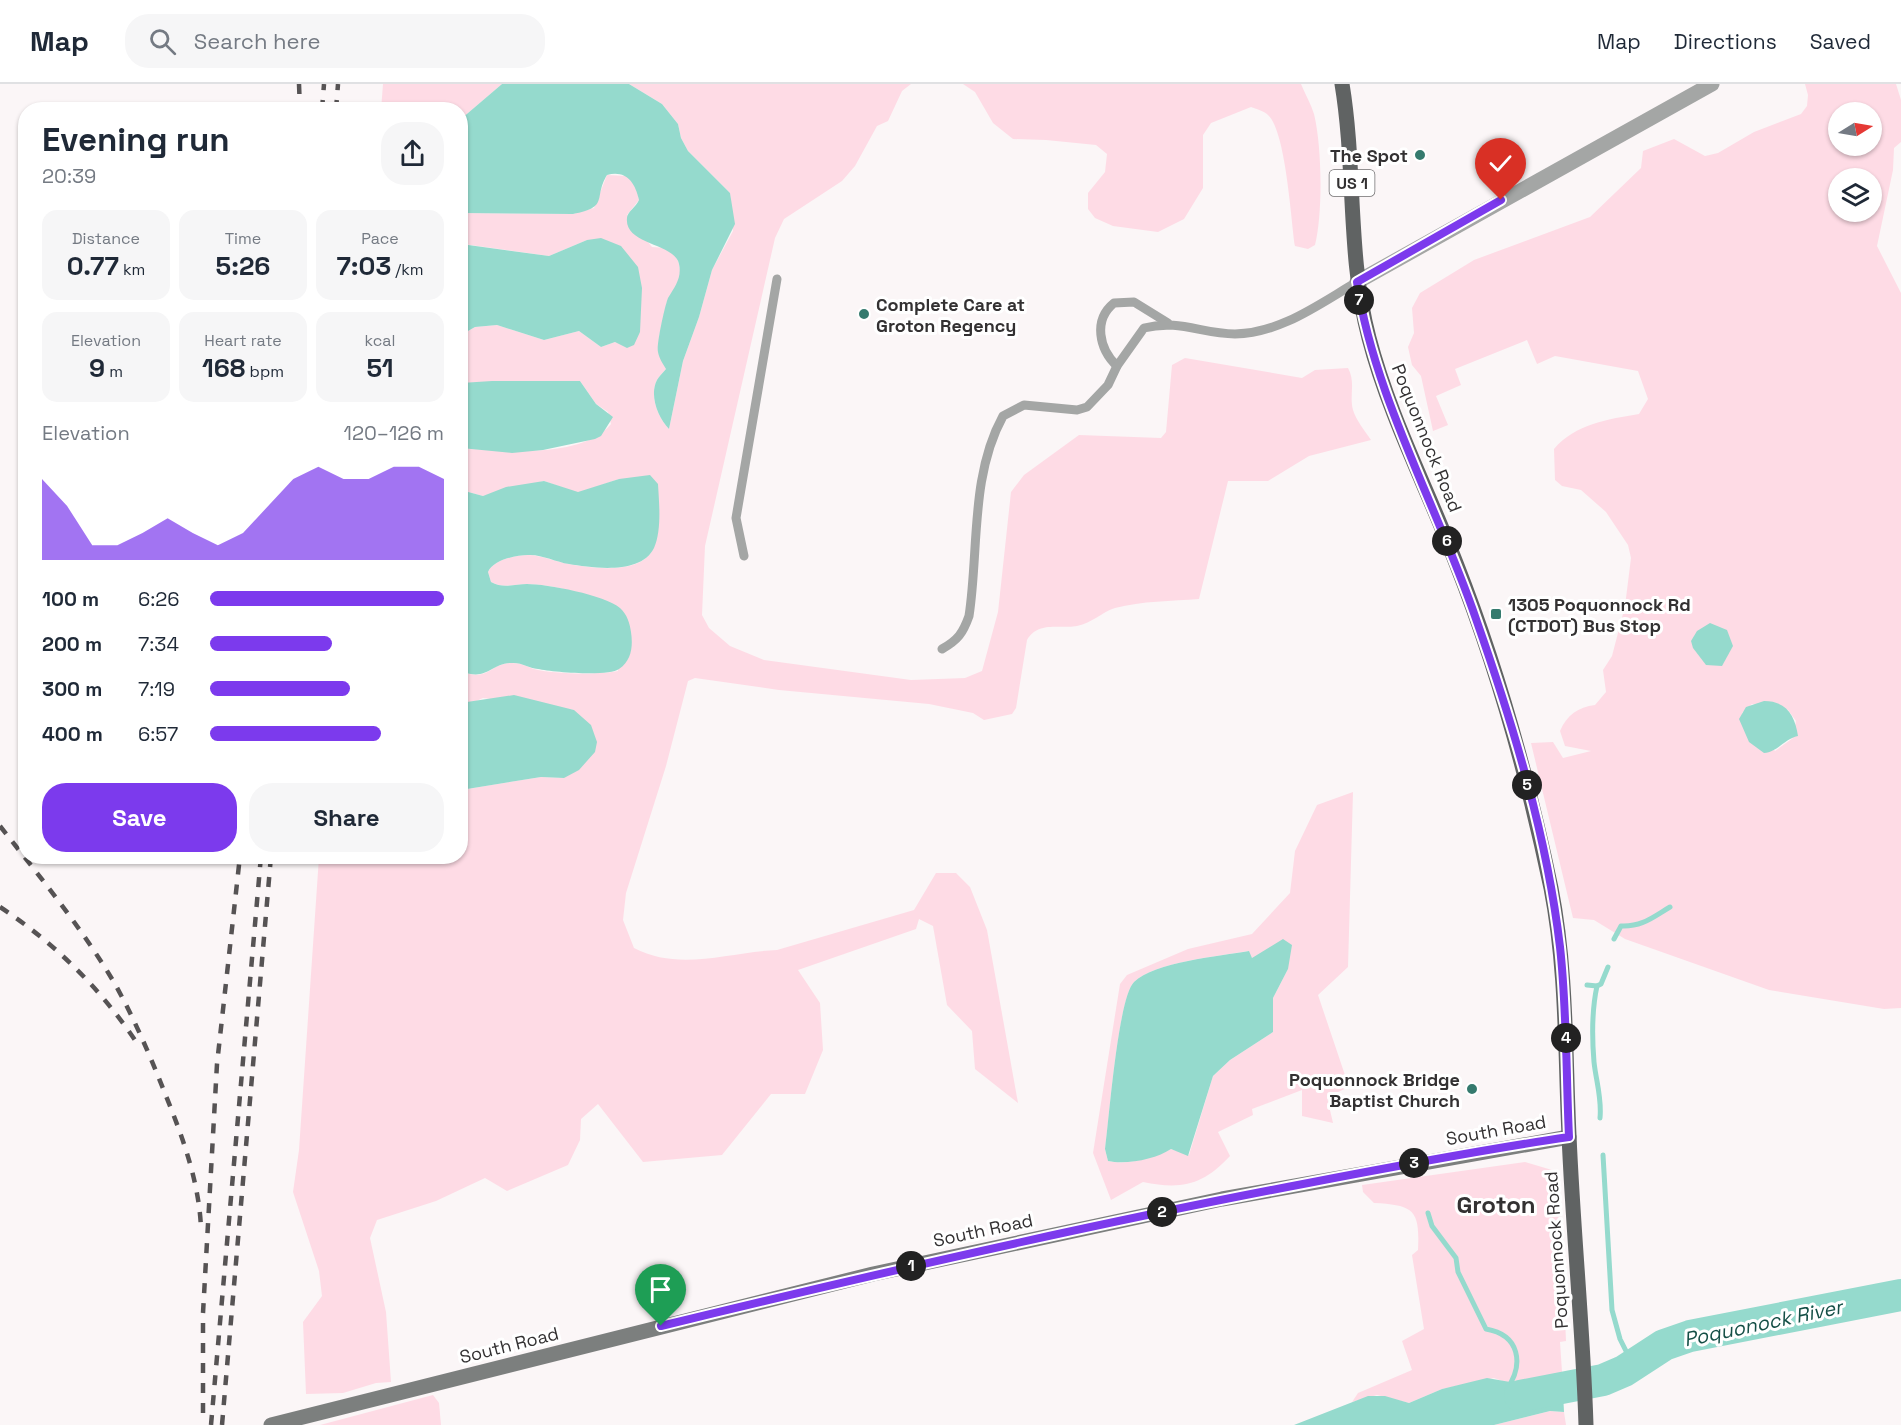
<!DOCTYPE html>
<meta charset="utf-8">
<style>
body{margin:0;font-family:"Space Grotesk",sans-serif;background:#f6f6f7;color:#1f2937;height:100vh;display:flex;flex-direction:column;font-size:22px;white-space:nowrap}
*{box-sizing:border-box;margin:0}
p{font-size:20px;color:#747a83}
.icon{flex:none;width:33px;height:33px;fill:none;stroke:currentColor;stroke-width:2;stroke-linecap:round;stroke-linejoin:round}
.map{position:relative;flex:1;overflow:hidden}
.details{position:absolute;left:18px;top:18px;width:450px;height:762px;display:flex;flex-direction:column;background:#fff;border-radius:24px;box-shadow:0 2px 4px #0004}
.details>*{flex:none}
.needle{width:39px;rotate:79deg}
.fabs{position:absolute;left:1828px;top:18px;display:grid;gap:12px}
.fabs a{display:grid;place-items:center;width:54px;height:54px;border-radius:50%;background:#fff;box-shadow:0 2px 4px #0004;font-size:30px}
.pin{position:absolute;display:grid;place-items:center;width:51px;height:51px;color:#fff;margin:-62px -26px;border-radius:50% 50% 50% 0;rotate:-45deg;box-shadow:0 0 6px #0007}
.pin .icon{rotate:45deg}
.km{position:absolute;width:30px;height:30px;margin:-15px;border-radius:50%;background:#222;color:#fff;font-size:16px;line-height:30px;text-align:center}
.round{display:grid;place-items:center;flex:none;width:63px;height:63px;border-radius:24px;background:#f6f6f7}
.overview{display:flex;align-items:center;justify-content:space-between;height:102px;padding:0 24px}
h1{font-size:33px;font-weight:800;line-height:45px}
.stats{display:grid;grid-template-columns:repeat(3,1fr);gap:9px;height:102px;padding:6px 24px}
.stats div{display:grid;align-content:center;border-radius:15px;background:#f6f6f7;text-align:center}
.stats b{font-size:26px;font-weight:800}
.stats small{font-size:16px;font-weight:400}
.stats p{font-size:16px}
.chart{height:168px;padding:12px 24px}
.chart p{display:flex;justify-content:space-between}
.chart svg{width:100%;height:108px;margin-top:6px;fill:#7c3aed;opacity:.7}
.cta{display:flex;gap:12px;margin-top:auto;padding:12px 24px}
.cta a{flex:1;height:69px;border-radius:24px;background:#7c3aed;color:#fff;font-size:24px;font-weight:800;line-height:69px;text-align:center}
.cta a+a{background:#f6f6f7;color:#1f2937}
ul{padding:0 24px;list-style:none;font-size:20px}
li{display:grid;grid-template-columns:96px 72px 1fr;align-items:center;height:45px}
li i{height:15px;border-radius:8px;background:#7c3aed}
header{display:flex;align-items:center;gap:36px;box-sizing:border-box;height:84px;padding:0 30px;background:#fff;border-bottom:2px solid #e0e1e3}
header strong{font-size:28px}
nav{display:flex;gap:33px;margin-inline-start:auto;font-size:21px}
.search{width:420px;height:54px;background:#f6f6f7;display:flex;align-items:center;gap:15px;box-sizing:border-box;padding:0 21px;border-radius:24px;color:#747a83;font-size:22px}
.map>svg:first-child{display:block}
.green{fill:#fedbe5;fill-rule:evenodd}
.water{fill:#95dacd}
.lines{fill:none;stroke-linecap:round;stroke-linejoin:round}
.stream{stroke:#95dacd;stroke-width:5}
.river{stroke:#95dacd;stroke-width:32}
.service{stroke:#a4a6a5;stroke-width:9}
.tertiary{stroke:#a4a6a5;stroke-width:15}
.secondary{stroke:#7c7f7e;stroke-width:15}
.primary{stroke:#606363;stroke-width:15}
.rail{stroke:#565354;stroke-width:4.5;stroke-dasharray:10 10;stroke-linecap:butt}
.route-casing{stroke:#fff;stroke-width:12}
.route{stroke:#7c3aed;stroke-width:8}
.poi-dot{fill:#357a6e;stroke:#fff;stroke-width:2}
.labels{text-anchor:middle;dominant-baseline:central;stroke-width:6;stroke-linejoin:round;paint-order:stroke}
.shield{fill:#fff;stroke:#706f70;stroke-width:1.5}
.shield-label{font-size:16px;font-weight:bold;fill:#333132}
.poi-label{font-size:18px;font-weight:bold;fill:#333132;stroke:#fff;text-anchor:end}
.street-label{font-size:18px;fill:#333132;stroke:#fff}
.water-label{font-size:20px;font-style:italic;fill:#144f46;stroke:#fff}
.district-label{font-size:24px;font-weight:bold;fill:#333132;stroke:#fff}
</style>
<header>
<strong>Map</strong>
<div class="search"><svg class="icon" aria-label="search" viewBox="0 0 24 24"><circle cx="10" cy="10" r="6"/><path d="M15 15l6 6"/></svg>Search here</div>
<nav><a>Map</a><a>Directions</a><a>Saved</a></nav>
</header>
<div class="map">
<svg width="1901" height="1341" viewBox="0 0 1901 1341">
<rect width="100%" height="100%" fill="#fbf6f7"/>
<!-- green -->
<g class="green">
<polygon points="383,0 502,0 461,35 460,26 381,26"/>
<path d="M 629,0 L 911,0 L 902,7 L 888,37 L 877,42 L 855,82 L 842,97 L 784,135 L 775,154 L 705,462 L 702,531 L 709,544 L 730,562 L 764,576 L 911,596 L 965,594 L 982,587 L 998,528 L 1011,408 L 1024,391 L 1079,351 L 1161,354 L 1166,348 L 1172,281 L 1185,274 L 1302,294 L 1315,286 L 1348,284 C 1356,299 1349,311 1353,326 C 1356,336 1365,347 1371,356 L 1309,372 L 1268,397 L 1228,397 L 1199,515 C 1172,517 1142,517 1115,524 C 1102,528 1092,539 1077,542 C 1059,545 1038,537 1027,556 L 1016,624 L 1012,630 L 984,636 L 973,629 L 929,620 L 779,606 L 695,594 L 688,597 L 666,682 L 626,809 L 623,836 L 634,864 C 680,888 728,868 777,866 L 914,826 L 936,789 L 956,789 L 970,803 L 987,846 L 1018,1019 L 975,985 L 972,947 L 947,921 L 933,842 L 919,835 L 916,845 L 798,886 L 820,919 L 823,966 L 805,1010 L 771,1010 L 722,1071 L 643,1078 L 598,1020 L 581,1035 L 580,1056 L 568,1081 L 507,1107 L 485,1094 L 436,1117 L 377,1136 L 370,1154 L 386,1228 L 391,1298 L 376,1299 L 343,1309 L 306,1310 L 303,1238 L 322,1212 L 319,1187 L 293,1108 L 299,1066 L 319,773 L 460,772 L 461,706 L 541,693 L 564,694 L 574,626 L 483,614 L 472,619 L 467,618 L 461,606 L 461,587 C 489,599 489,579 512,579 C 521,579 526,582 534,585 C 551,590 601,591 618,587 L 616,522 C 589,511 557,501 528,500 C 516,500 503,505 491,498 L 488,488 C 493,476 516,471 528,471 C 541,471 556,478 569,480 C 591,484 638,491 652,467 C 660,452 657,433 659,417 L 619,395 L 578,409 L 544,397 L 483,412 L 461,406 L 461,364 C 503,366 581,376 611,340 L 608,328 L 596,320 L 580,297 L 461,299 L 461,251 L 475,243 L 497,241 L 544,256 L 579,247 L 601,263 L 615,258 L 622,260 L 640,248 L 639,233 L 587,156 L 549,172 L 463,160 L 461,160 L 461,129 L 573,130 L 594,124 L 607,91 L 627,92 L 636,102 L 639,116 L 627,131 L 652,163 L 666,164 L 677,174 L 679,180 L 681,193 L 667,217 L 659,253 L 666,285 C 663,289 659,292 657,296 C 649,311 658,334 669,345 L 683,277 L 699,233 L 712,186 L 733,147 L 730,109 L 688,67 L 681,54 L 678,40 L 662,20 Z"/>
<path d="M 963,0 L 1301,0 C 1305,10 1311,20 1314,30 C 1322,62 1323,130 1315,161 L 1308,165 L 1295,162 C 1291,136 1286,47 1268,31 C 1264,27 1256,25 1251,23 L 1211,39 L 1203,51 L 1203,104 L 1184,135 L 1158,148 L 1113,142 L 1095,134 L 1088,125 L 1088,109 L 1105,88 L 1107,70 L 1096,61 L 1046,56 L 1013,55 L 993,39 L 975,8 Z"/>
<path d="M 1805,0 L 1896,0 L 1901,16 L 1901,58 L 1894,64 L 1893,86 L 1877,162 L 1901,209 L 1901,924 L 1884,925 L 1769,906 L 1625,855 L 1594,836 L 1573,834 L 1531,659 L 1553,658 L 1563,674 L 1591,667 L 1565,662 L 1560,647 C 1567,631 1578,623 1595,621 L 1606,608 L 1603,586 L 1612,572 L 1625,522 L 1631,474 L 1628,461 L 1606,428 L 1581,406 L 1562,402 L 1555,396 L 1554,365 C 1575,340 1609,335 1639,330 L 1648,315 L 1638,287 L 1555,272 L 1537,280 L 1527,256 L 1455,285 L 1461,301 L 1436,312 L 1448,341 L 1433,347 L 1421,292 L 1412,281 L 1408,263 L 1414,249 L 1412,224 L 1420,209 L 1474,176 L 1590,133 L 1641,84 L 1643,67 L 1674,55 L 1705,72 L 1718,69 L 1754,48 L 1801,30 L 1807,22 L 1808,11 ZM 1839,28 L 1872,28 L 1872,62 L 1839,62 ZM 1839,94 L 1872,94 L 1872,128 L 1839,128 ZM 1752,620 L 1788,626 L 1796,637 L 1793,654 L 1775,667 L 1742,629 Z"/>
<path d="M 1353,708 L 1348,883 L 1318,911 L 1349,1003 L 1327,1013 L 1333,1039 L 1302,1032 L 1302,1006 L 1252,1025 L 1253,1031 L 1218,1048 L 1230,1072 C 1203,1101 1182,1106 1143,1098 L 1111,1116 L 1093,1069 L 1120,900 L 1127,891 L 1188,865 L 1252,850 L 1290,809 L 1295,767 L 1317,721 ZM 1248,867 L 1252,874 L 1288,885 L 1273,914 L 1273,948 L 1230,976 L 1213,992 L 1189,1071 L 1171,1065 C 1153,1073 1129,1082 1108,1077 L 1105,1065 C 1109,1036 1118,915 1134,898 C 1154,878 1220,872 1248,867 Z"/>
<path d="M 1525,1078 L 1552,1086 L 1560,1120 L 1566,1257 L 1560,1258 L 1562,1288 L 1549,1298 L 1533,1302 L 1513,1301 L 1494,1294 L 1442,1305 L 1409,1319 L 1377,1311 L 1352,1318 L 1358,1309 L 1412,1286 L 1402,1257 L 1424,1245 L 1412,1171 L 1418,1166 C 1420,1126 1414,1121 1374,1119 L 1363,1108 L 1362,1101 Z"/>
<polygon points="433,1311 439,1319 441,1341 320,1341"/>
<polygon points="1550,1327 1564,1328 1566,1341 1494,1341"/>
</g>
<!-- water -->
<g class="water">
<path d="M 502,0 L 629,0 L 662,20 L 678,40 L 681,54 L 688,67 L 730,109 L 735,140 L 712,186 L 699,233 L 683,277 L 669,345 C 658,334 649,311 657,296 C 659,292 663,289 666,285 C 663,280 659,274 658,268 C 656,262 665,221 668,214 C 675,202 682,194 679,180 C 675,159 624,161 627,134 C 627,128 636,123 639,116 C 635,98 626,86 607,91 C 593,114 610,123 573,130 L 461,129 L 461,35 Z"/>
<polygon points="601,154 621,162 638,183 642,204 640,248 634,261 627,264 615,258 601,263 579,247 544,256 497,241 475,243 461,251 461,160 549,172 587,156"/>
<polygon points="492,297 580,297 596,320 613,333 601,352 595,355 543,366 512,369 461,364 461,299"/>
<path d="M 650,391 L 658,400 C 659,418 662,446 654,464 C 641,491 593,484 569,480 C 556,478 541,470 528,471 C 516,471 493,476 488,488 L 491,498 C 503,505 515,500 527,500 C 547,500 605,511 620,524 C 627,530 630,540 631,548 C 633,562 632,576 619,585 C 609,593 552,588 538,585 C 528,584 522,578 511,579 C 489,580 487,598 461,587 L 460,493 L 465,479 L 461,474 L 461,406 L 483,412 L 506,403 L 544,397 L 578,408 L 619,395 Z"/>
<polygon points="1710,539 1727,546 1733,562 1722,582 1706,581 1693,564 1691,557 1697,547"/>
<polygon points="461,606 467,618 514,611 574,626 591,641 597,658 595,668 579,686 564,694 541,693 461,706"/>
<path d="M 1764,617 C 1787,617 1795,632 1798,652 C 1784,655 1778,668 1764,669 L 1749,658 L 1739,635 L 1746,623 Z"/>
<path d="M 1283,855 L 1292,861 L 1288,885 L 1273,914 L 1273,948 L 1230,976 L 1213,992 L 1188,1072 L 1171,1065 C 1156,1075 1127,1081 1108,1077 L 1105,1065 C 1109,1036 1118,914 1134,898 C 1154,878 1220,872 1249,867 L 1252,874 Z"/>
<polygon points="1562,1288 1564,1328 1550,1327 1494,1341 1294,1341 1368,1312 1385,1312 1409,1319 1442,1305 1487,1294 1533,1302 1549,1298"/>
</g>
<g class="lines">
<!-- stream -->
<g class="stream">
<path d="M 1614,855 L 1621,842 C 1642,843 1653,833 1670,823"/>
<polyline points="1587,901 1597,902"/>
<path d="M 1600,1034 C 1602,1014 1596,997 1594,978 C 1592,954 1592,925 1597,902 L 1601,900 L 1608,883"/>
<polyline points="1603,1071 1612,1226 1620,1255 1633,1281"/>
<path d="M 1428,1129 L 1432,1142 L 1456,1174 L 1458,1188 L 1486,1245 C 1520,1251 1524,1280 1507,1305"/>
</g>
<!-- river -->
<polyline class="river" points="1520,1312 1603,1296 1624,1287 1664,1261 1690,1252 1901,1211"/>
<!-- service -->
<g class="service">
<path d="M 1117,282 C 1099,265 1093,236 1114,219 L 1134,218 L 1168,239"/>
<polyline points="744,472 736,434 777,195"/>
<path d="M 942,565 C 958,556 963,549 969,532 C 979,467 970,392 1003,332 L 1024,321 L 1077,326 L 1087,323 L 1108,301 L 1117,282 L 1144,244 C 1179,235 1202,250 1235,250 C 1281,249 1319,220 1357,198"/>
</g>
<!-- tertiary -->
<polyline class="tertiary" points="1357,198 1712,0"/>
<!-- secondary -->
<polyline class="secondary" points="271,1341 873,1190 1222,1115 1569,1053"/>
<!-- primary -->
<path class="primary" d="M 1342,0 C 1356,84 1347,171 1369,254 C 1389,331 1427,404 1456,479 C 1497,583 1528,694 1551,804 C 1567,886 1565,968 1569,1051 C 1573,1148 1583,1244 1586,1341"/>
<!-- rail -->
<g class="rail">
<polyline points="299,0 300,26"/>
<polyline points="322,26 324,0"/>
<polyline points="336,26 338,0"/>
<path d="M 0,742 C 40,793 82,844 115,900 C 135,936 151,974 166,1012 C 183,1054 199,1098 201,1144"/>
<path d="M 0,823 C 56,860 102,906 139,962"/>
<polyline points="203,1329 203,1229 217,980 240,772"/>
<polyline points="211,1341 261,772"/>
<polyline points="222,1341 271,772"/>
</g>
</g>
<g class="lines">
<defs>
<path id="route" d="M 661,1242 C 874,1190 1087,1141 1303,1100 C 1391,1083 1480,1066 1569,1053 C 1566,990 1567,926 1560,863 C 1547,752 1513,640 1476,535 C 1439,426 1373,310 1357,198 L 1501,116"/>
</defs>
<!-- route casing -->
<use href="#route" class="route-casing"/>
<!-- route -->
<use href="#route" class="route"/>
</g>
<!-- markers -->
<g class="poi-dot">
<circle cx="1420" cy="71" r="6"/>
<circle cx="864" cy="230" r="6"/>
<rect x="1490" y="524" width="12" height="12" rx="3"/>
<circle cx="1472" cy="1005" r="6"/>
</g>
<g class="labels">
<!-- shield labels -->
<rect class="shield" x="1329.5" y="86" width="45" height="26" rx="4.5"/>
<g class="shield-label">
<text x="1352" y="99">US 1</text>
</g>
<!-- poi labels -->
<g class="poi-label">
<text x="1408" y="71">The Spot</text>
<text x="876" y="220" text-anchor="start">Complete Care at<tspan x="876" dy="21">Groton Regency</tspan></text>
<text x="1508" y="520" text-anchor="start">1305 Poquonnock Rd<tspan x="1508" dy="21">(CTDOT) Bus Stop</tspan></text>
<text x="1460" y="995">Poquonnock Bridge<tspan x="1460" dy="21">Baptist Church</tspan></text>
</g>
<!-- street labels -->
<g class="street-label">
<text transform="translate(1427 354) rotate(68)">Poquonnock Road</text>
<text transform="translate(1496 1046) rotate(-10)">South Road</text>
<text transform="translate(983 1146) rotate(-12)">South Road</text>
<text transform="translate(1556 1166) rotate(-94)">Poquonnock Road</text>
<text transform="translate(509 1261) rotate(-14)">South Road</text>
</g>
<!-- water labels -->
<g class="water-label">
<text transform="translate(1763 1239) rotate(-12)">Poquonock River</text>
</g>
<!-- district labels -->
<g class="district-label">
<text x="1496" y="1120">Groton</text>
</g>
</g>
</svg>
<div class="fabs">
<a><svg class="needle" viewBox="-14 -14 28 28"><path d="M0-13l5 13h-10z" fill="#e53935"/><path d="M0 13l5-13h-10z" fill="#747a83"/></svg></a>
<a><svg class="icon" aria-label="layers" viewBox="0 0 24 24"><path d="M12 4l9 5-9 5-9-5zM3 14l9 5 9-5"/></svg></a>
</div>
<div class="pin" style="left:661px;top:1242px;background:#1e9e55"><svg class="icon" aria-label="arrive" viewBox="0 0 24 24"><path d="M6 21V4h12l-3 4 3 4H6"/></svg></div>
<div class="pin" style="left:1501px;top:116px;background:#d93025"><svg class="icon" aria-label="check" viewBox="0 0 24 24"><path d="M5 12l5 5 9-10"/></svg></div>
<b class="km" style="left:911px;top:1182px">1</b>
<b class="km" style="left:1162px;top:1128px">2</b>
<b class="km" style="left:1414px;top:1079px">3</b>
<b class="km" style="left:1566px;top:954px">4</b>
<b class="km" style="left:1527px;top:701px">5</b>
<b class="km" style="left:1447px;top:457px">6</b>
<b class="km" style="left:1359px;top:216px">7</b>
<section class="details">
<div class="overview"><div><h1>Evening run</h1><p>20:39</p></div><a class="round"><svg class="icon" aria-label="share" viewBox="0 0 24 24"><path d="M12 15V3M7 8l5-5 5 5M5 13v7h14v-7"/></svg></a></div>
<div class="stats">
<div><p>Distance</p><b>0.77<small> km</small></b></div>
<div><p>Time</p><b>5:26</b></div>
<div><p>Pace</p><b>7:03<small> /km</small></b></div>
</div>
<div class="stats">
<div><p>Elevation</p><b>9<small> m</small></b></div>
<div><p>Heart rate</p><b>168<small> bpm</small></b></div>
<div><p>kcal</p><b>51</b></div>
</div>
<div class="chart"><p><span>Elevation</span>120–126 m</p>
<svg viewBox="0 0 160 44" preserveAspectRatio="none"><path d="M0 44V11L10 22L20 38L30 38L40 33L50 27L60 33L70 38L80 33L90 22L100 11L110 6L120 11L130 11L140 6L150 6L160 11V44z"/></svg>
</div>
<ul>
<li><b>100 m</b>6:26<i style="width:100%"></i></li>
<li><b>200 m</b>7:34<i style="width:52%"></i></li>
<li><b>300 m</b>7:19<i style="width:60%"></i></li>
<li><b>400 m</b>6:57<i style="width:73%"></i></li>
</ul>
<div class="cta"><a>Save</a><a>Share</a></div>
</section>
</div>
